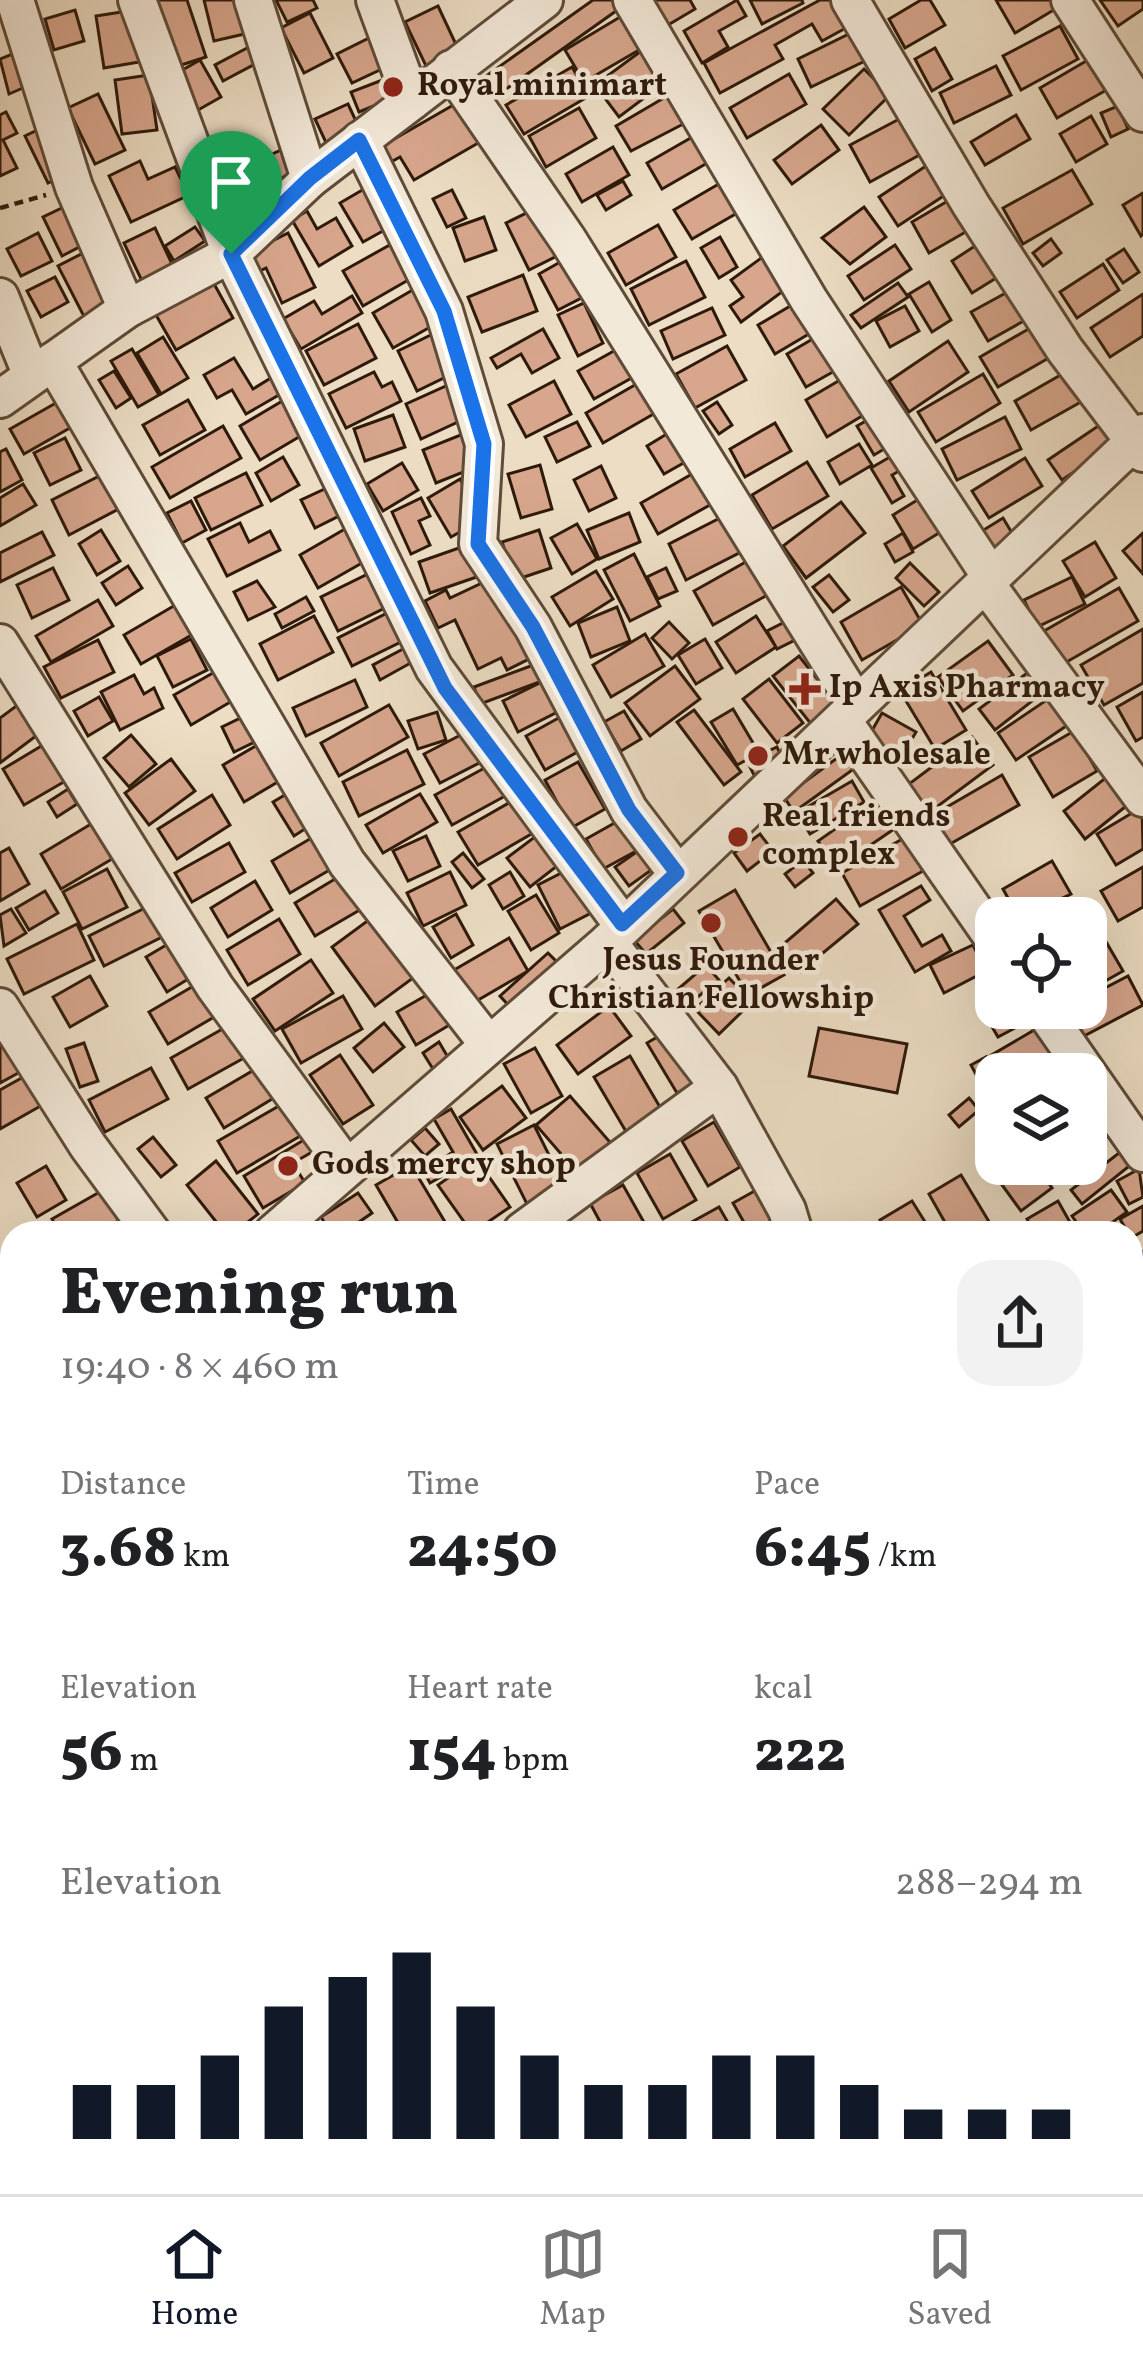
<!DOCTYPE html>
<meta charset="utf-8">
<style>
body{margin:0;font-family:Vollkorn,serif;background:#f2f2f2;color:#202124;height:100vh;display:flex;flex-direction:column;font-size:45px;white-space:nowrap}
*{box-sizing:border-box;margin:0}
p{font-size:39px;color:#757577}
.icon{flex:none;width:66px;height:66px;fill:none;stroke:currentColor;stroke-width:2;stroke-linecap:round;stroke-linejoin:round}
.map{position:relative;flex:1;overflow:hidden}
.drawer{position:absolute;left:0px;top:1221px;width:1143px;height:975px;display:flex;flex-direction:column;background:#fff;border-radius:36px 36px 0 0;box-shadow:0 12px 48px #0002}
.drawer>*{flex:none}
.buttons{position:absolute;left:975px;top:897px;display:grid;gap:24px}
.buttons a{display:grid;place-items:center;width:132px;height:132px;border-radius:24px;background:#fff;box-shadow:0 12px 48px #0002;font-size:60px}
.pin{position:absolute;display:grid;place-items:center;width:102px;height:102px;color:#fff;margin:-123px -51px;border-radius:50% 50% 50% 0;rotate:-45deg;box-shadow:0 0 12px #0007}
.pin .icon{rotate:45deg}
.round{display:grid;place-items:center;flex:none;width:126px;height:126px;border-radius:36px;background:#f2f2f2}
.summary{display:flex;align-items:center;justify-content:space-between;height:204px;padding:0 60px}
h1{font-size:66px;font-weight:800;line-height:90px}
.figures{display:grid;grid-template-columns:repeat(3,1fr);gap:18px;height:204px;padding:12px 60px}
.figures div{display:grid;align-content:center}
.figures b{font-size:60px;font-weight:800}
.figures small{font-size:33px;font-weight:400}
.figures p{font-size:33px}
.chart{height:336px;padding:24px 60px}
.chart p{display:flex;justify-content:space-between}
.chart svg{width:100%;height:216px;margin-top:12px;stroke:#111827;stroke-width:6}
.tab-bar{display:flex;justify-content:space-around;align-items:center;height:168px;border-top:3px solid #e0e0e0;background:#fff;font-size:33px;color:#757577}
.tab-bar a{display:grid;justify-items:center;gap:6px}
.tab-bar .selected{color:#111827}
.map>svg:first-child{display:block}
.building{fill:#d7a68d;stroke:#2e1a0a;stroke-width:3}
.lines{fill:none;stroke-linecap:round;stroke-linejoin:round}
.minor-casing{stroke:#5e4b38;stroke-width:42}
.path{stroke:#2e1a0a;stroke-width:4.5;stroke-dasharray:9 6;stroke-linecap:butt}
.minor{stroke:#f3e9d9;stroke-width:36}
.route-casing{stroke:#fff;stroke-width:24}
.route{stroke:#1a73e8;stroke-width:15}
.poi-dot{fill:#8f2418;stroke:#f3e9d9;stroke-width:4.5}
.labels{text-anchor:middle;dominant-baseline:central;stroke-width:9;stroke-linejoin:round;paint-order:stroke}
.poi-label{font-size:33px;font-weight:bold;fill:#2e1a0a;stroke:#f3e9d9;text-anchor:start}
</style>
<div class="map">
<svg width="1143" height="2194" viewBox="0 0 1143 2194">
<rect width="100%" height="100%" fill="#ecddc4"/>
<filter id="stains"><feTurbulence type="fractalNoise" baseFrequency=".00167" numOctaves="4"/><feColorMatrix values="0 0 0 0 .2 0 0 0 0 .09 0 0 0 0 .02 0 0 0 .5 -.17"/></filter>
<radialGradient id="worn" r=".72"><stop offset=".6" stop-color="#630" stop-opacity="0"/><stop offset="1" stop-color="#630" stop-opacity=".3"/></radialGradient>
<!-- building -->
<g class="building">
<polygon points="152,0 187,0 206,57 175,67"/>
<polygon points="204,0 246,0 253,32 214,41"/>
<polygon points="276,0 313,0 317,8 287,22"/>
<polygon points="593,0 619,0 623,6 492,99 479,81"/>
<polygon points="647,0 690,0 695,9 663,28"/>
<polygon points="737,0 746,16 719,31 728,47 702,63 684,31"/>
<polygon points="750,0 802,0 803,3 762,24"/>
<polygon points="820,0 842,0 855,23 822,41 812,24 775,45 783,59 720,93 704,63"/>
<polygon points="921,0 930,0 945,25 905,48 889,19"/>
<polygon points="996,0 1053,0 1057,8 1015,33"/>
<polygon points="1100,0 1143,0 1143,9 1118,26"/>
<polygon points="438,6 460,53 427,68 405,22"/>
<polygon points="75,10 84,41 54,50 45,19"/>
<polygon points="128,11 139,62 104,68 96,16"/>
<polygon points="310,13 333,58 304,73 281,28"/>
<polygon points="620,17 639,50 584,82 565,50"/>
<polygon points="1060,26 1078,59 1021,90 1003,56"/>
<polygon points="855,31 869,59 811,87 798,59"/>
<polygon points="371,37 386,67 352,83 337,54"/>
<polygon points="652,43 676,74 619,117 595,85"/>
<polygon points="249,47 257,63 223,81 215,65"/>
<polygon points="27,48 41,80 9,94 0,59"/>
<polygon points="935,48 952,79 932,91 915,59"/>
<polygon points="1093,57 1110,88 1057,118 1040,88"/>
<polygon points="200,60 221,97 191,114 170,77"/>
<polygon points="996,66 1011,95 954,123 940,93"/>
<polygon points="572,67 589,96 524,134 506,105"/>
<polygon points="864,69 890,95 849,135 823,109"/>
<polygon points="789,74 806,104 747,138 730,108"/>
<polygon points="149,75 157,130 122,134 115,80"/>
<polygon points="385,79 393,98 359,112 351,92"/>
<polygon points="674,92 691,120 631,151 616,126"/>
<polygon points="98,94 125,150 95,164 68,108"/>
<polygon points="469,96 492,135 414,180 400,157 391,162 382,146"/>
<polygon points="348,104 362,134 329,149 315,119"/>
<polygon points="1118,106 1128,129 1111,137 1101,113"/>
<polygon points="579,108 596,138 546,167 529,136"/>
<polygon points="6,112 17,133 3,140 17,168 0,176 0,115"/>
<polygon points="1016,115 1030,139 985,165 971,142"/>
<polygon points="905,116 925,152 870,182 850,145"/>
<polygon points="1091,116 1107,144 1076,162 1060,134"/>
<polygon points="50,124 73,171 48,183 25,136"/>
<polygon points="821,125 839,150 792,184 774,160"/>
<polygon points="701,132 716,158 662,189 647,163"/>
<polygon points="221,142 244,185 214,201 191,158"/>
<polygon points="613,147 629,175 582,202 566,174"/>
<polygon points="281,150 292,173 258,189 247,166"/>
<polygon points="140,161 148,179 175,167 189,195 131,222 109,176"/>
<polygon points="932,162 951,191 898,226 879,197"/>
<polygon points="1072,170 1092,204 1023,244 1003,208"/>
<polygon points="729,178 746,208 692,239 674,210"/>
<polygon points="623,181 631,195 606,210 597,195"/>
<polygon points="376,182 399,222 363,242 340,203"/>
<polygon points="452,190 466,218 447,227 433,199"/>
<polygon points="1143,193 1143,234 1141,236 1123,205"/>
<polygon points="958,195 976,226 929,253 912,222"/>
<polygon points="545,204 567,251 529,270 506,223"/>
<polygon points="64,207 83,245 62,256 43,217"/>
<polygon points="864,207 886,237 850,264 822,238"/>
<polygon points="307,211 317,229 336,218 352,246 319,266 292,220"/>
<polygon points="484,217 496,250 465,261 453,228"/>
<polygon points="658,225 676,257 626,285 608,253"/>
<polygon points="195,227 205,241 174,261 165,246"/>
<polygon points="155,228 173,266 142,281 124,243"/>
<polygon points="38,233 52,261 21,276 7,249"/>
<polygon points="288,233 315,287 282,303 266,268 246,278 237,259"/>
<polygon points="404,237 424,271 363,306 343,271"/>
<polygon points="720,237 737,267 719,278 701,248"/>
<polygon points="1051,239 1061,253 1043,266 1033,253"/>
<polygon points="981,242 1001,275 972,293 952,261"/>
<polygon points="895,245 911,269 864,300 848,276"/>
<polygon points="775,248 798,280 741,322 730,306 743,297 731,280"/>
<polygon points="1124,249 1139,272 1123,283 1107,260"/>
<polygon points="89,250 123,316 92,332 58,266"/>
<polygon points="569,257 589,294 558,310 539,274"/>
<polygon points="686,261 705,297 649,325 631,289"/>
<polygon points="1103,264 1119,290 1077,318 1060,292"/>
<polygon points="523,275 537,311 482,332 468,297"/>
<polygon points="55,277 68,302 41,317 27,291"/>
<polygon points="428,281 448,317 393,348 373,313"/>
<polygon points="213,282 233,318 176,350 156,315"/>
<polygon points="929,282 951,320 932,332 909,294"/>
<polygon points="898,283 908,297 861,328 851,315"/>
<polygon points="1013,289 1029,318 988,341 971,312"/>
<polygon points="1143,294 1143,336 1110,357 1091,328"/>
<polygon points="352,296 362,313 301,349 283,319 314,301 322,314"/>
<polygon points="807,296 824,325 775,354 758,325"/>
<polygon points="584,303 603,343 578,356 558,315"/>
<polygon points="905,306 919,331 890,347 876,321"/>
<polygon points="712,308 725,335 673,359 661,331"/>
<polygon points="358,324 376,358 324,385 306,351"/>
<polygon points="1037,324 1054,355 998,387 980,357"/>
<polygon points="543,329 559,358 532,373 521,354 497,368 491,358"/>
<polygon points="828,330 847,364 806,387 787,354"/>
<polygon points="439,331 458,371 417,391 398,351"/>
<polygon points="163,337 188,378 161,394 137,353"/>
<polygon points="948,341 968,372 909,412 889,381"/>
<polygon points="727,346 746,380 695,408 676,374"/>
<polygon points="621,347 637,375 594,399 578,371"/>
<polygon points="132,349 159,395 138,407 111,361"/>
<polygon points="234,358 253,389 274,376 284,392 246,414 232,390 217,398 204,375"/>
<polygon points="1071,369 1088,398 1031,430 1015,401"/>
<polygon points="114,371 131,398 116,408 99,380"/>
<polygon points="374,372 382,387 392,382 401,401 346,428 329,394"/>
<polygon points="983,374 1000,403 936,442 918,412"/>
<polygon points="647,378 664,408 603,443 586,413"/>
<polygon points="840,380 850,398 861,392 872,410 827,437 806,400"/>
<polygon points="457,381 473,415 421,439 406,404"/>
<polygon points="554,381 571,414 526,437 509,405"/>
<polygon points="70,395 84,420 24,454 10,429"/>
<polygon points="289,397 309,431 260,460 240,426"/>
<polygon points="188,400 205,430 160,455 143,425"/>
<polygon points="717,402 732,425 719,434 703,411"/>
<polygon points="880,413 896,442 874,455 857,426"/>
<polygon points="393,415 405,447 365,461 354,429"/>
<polygon points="1005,417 1021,449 957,480 942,449"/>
<polygon points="1107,420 1121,440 1062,480 1048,460"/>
<polygon points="577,422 590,446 557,462 545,437"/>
<polygon points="775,423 791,451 745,477 730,449"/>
<polygon points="223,426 241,458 170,498 152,467"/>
<polygon points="478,428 491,461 436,483 423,450"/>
<polygon points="670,432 687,461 664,474 647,446"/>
<polygon points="65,438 81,470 50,485 34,453"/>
<polygon points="859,444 872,465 840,484 828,462"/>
<polygon points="6,449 22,480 0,492 0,452"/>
<polygon points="902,450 910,465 892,475 904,496 892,503 871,468"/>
<polygon points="283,457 299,485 271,501 256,473"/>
<polygon points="1025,458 1042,486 989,518 972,491"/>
<polygon points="807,462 828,496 772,529 752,495"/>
<polygon points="402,463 418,490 383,511 367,484"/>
<polygon points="540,465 552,509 521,518 508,474"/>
<polygon points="601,466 616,498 589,511 574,480"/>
<polygon points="117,467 134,501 69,535 52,500"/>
<polygon points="699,470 717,501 658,534 641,503"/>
<polygon points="246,473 262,505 211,530 195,498"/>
<polygon points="460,479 483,519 451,537 428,498"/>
<polygon points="342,481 355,508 315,528 301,500"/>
<polygon points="23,484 36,505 0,526 0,498"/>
<polygon points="927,494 947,528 913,549 893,515"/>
<polygon points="421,498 430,516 419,521 430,545 411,554 392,512"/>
<polygon points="191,501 206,530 182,543 167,513"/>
<polygon points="841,502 865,533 806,578 783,546"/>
<polygon points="629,513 640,542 599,559 587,530"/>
<polygon points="724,516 741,552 686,580 669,544"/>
<polygon points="1003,518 1018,543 989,560 974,536"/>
<polygon points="357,522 376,555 318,588 300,555"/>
<polygon points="240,523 249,542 270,531 280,550 227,576 208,539"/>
<polygon points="577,524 597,559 572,574 551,538"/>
<polygon points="101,530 120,561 97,575 79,544"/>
<polygon points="539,530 551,568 515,580 502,542"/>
<polygon points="42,532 54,555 0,582 0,553"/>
<polygon points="903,533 913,552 895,562 885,544"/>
<polygon points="1143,533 1143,574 1123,551"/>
<polygon points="1095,542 1116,578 1085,597 1063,561"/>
<polygon points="473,543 497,570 430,593 419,562"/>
<polygon points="634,554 660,606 630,621 604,570"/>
<polygon points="751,559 771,593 713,625 694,591"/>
<polygon points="910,563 939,592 924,606 896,578"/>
<polygon points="128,566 142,588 116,605 102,583"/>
<polygon points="53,568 69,600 32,618 17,585"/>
<polygon points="666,568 677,591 658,599 647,577"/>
<polygon points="378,569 395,603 338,631 321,597"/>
<polygon points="596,571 613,599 570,626 552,597"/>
<polygon points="499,575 537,655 507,670 501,658 478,669 455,620 438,628 425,601 446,590 450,598"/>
<polygon points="829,575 849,600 833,612 813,587"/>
<polygon points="1072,577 1085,604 1037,627 1024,600"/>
<polygon points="257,581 275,607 248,620 234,592"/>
<polygon points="901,587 923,625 862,660 841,622"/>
<polygon points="1119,588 1138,621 1063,664 1044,631"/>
<polygon points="189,597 216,621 141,664 124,635"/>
<polygon points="306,597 314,611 282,628 275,614"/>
<polygon points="98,600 113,626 51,662 36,636"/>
<polygon points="399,607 413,636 352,666 338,638"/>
<polygon points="617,607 630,641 591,657 578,623"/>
<polygon points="314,616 333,652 278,680 260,644"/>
<polygon points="756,616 776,647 736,673 716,642"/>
<polygon points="793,618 803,636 777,649 767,631"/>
<polygon points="669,622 689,643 672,659 652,638"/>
<polygon points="1143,629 1143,683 1104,705 1081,665"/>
<polygon points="645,634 664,666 611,697 593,665"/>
<polygon points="191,639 207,670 173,687 157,656"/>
<polygon points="705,639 722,668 696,684 678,655"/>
<polygon points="98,640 114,672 61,698 44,667"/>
<polygon points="418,641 425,655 380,680 373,665"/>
<polygon points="988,641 1013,675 963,711 938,677"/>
<polygon points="799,656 837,704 811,724 773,676"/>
<polygon points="536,664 542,681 480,704 474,687"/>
<polygon points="227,665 244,694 191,725 174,695"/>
<polygon points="675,666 700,699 650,736 625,703"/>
<polygon points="1035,667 1050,687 995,730 979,709"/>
<polygon points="931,672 966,730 935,749 900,691"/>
<polygon points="560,673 575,703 518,732 503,701"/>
<polygon points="134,675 144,694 154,688 163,708 120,730 101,692"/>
<polygon points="769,679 803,723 777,743 743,699"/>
<polygon points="355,680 367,707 306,736 293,708"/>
<polygon points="1143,692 1143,737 1136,741 1117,707"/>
<polygon points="1057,693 1075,720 1016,760 998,733"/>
<polygon points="99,697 113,721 88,736 74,711"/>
<polygon points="23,701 44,730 0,763 0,718"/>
<polygon points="389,705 408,737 339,776 321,743"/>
<polygon points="733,709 759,753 737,765 711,722"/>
<polygon points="573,710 592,744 545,770 526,736"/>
<polygon points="694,710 741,772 724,785 677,722"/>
<polygon points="255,711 267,736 234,752 222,727"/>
<polygon points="624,711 641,739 621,751 604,722"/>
<polygon points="437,712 446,740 418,749 408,721"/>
<polygon points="882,713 916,732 900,759 866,741"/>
<polygon points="476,727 491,757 440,783 424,754"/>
<polygon points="1074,731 1097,771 1053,797 1029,757"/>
<polygon points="131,735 156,764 129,787 104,758"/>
<polygon points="271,737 293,773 244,802 223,765"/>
<polygon points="972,737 993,765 926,815 905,787"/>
<polygon points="53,739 74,776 24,805 3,769"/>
<polygon points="777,747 784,763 755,777 747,761"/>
<polygon points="407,750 424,784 359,816 343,782"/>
<polygon points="844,753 855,768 794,812 784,797"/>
<polygon points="171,759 195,791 149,825 125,793"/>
<polygon points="578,762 605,809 571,828 545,780"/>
<polygon points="490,765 507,795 452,825 435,795"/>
<polygon points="1002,775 1019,805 950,844 933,815"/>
<polygon points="1108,776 1130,803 1085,839 1064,811"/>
<polygon points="852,781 864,802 810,834 797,813"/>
<polygon points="305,783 325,816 294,836 273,802"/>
<polygon points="68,789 77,804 57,817 48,802"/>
<polygon points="420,794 437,822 383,853 366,825"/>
<polygon points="212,795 230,825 177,859 158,829"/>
<polygon points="521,796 540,829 478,865 458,832"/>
<polygon points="875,801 894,829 837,868 818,841"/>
<polygon points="1142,807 1143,849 1116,865 1097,834"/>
<polygon points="634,812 651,843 603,869 586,839"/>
<polygon points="91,824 112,859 61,889 41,854"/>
<polygon points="327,829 345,861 290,893 272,861"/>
<polygon points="544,830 566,859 530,887 507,858"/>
<polygon points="760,834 773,851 747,871 734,853"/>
<polygon points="426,836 440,866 408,881 393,851"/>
<polygon points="904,838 923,871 860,906 842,873"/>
<polygon points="229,843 245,872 192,902 175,873"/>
<polygon points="648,844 661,863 629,886 615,867"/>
<polygon points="9,848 29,884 0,901 0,853"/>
<polygon points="463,853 484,879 472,888 452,862"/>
<polygon points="803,860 813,873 795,887 785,874"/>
<polygon points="1052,861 1071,894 1019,918 1003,889"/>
<polygon points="573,867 595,911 560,929 538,885"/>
<polygon points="1143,867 1143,907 1118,921 1101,891"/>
<polygon points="107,869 127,907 82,929 63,892"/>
<polygon points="350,870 370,904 315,936 295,903"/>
<polygon points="450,872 466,905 423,926 407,893"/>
<polygon points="510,872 524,896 503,909 489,885"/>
<polygon points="255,881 272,910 228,937 211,908"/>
<polygon points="921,886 930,900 904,916 922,946 942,935 951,951 915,972 879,910"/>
<polygon points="735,890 784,975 748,995 699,911"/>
<polygon points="45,891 58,913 29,930 16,908"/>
<polygon points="536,895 559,933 531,950 508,911"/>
<polygon points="836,899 858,924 800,972 779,948"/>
<polygon points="157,902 172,932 104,966 89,936"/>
<polygon points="1088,903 1104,932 1086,941 1086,918 1061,918"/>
<polygon points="11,909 26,933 4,946 0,915"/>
<polygon points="673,909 684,923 646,954 634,940"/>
<polygon points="456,914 473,945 451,958 433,927"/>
<polygon points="279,919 300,954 248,985 227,950"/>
<polygon points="370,919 413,978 375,1006 332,947"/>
<polygon points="77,924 94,960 24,994 7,959"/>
<polygon points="178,938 198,973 167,992 146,957"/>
<polygon points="509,938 528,971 473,1003 454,970"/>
<polygon points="1105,940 1123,971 1086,992 1086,951"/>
<polygon points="973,945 986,971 944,993 930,965"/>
<polygon points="548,953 558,963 510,1007 500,996"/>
<polygon points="311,960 333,993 275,1031 253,999"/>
<polygon points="706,965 719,980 689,1004 677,990"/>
<polygon points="90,976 107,1006 70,1027 53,997"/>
<polygon points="1128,976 1143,1005 1084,1036 1070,1008 1086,1008 1086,998"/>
<polygon points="729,978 752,1002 719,1034 695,1009"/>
<polygon points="202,981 221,1013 168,1044 149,1012"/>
<polygon points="432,992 451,1024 416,1045 397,1012"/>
<polygon points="343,996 362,1029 301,1063 282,1029"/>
<polygon points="609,1006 631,1036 578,1074 557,1045"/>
<polygon points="1006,1011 1015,1028 998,1037 988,1020"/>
<polygon points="384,1023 404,1047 373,1072 354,1048"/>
<polygon points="1041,1026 1059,1056 1028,1074 998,1074 988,1057"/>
<polygon points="226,1027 244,1058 188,1089 171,1058"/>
<polygon points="819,1028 907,1044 897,1093 809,1076"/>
<polygon points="671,1029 700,1080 677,1093 647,1043"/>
<polygon points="3,1039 20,1072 0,1083 0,1041"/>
<polygon points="439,1042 449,1059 433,1069 423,1053"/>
<polygon points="84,1043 98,1081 80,1087 66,1049"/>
<polygon points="535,1048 562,1096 531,1113 504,1064"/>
<polygon points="340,1055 373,1105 343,1124 310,1075"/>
<polygon points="630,1056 664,1114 628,1135 594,1077"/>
<polygon points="986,1057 996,1086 985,1091 971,1065"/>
<polygon points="259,1067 277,1096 224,1128 206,1098"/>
<polygon points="151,1068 168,1099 105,1132 89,1100"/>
<polygon points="27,1075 44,1104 0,1129 0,1090"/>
<polygon points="502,1086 526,1118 483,1150 460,1117"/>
<polygon points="570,1096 615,1148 581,1177 536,1125"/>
<polygon points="969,1098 979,1110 959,1127 949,1115"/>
<polygon points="284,1103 302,1135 237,1173 218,1141"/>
<polygon points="451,1109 478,1156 430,1183 423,1170 453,1152 434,1119"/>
<polygon points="714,1122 740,1167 708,1186 682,1141"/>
<polygon points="534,1125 566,1189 529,1208 497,1144"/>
<polygon points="1086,1125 1105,1146 1086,1163"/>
<polygon points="425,1128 439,1144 425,1156 411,1140"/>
<polygon points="312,1135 319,1148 293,1163 305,1183 263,1208 244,1176"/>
<polygon points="153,1137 176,1165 161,1177 138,1149"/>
<polygon points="996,1145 996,1164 1035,1164 1052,1188 1021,1211 981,1156"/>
<polygon points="1128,1146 1138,1159 1082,1204 1071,1190"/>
<polygon points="670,1154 696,1200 663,1219 637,1173"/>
<polygon points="476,1158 510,1207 472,1233 438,1185"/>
<polygon points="216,1161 258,1214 234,1233 225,1233 187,1185"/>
<polygon points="411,1165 448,1227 437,1233 404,1233 376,1185"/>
<polygon points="46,1166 66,1200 37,1217 17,1183"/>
<polygon points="1139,1169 1143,1197 1129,1204 1117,1181"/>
<polygon points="961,1175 991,1225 978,1233 951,1233 929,1194"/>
<polygon points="623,1185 650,1233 606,1233 590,1203"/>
<polygon points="760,1188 783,1228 775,1233 750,1233 733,1203"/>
<polygon points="105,1189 123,1218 98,1233 60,1233 52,1219"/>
<polygon points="1111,1190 1127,1212 1097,1233 1084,1233 1072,1216"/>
<polygon points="358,1193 372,1213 343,1233 331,1233 321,1217"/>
<polygon points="912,1201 932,1233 888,1233 880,1220"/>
<polygon points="1058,1201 1076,1233 1035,1233 1027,1219"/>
<polygon points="1143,1206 1143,1231 1131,1238 1120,1219"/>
<polygon points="719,1207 734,1233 693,1233 688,1224"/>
<polygon points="1142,1252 1143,1292 1136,1296 1131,1259"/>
<polygon points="12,1550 12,1608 0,1586 0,1556"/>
<polygon points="0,1760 12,1782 12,1813 0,1820"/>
<polygon points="1143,1763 1143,1810 1131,1817 1131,1770"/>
<polygon points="2,2080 12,2096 12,2129 7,2132 0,2120"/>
<polygon points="1143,2087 1143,2133 1131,2140 1131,2094"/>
<polygon points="219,2184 265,2184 270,2194 225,2194"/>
<polygon points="459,2184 486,2184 492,2194 440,2194"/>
</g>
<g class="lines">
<defs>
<g id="minor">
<polyline points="15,0 74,187 127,309"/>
<polyline points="137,0 231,254 434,668 622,924"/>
<polyline points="253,0 310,179"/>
<polyline points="375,0 412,101"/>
<polyline points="632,0 809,300 991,577"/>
<polyline points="850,0 971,205 1065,350 1143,453"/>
<polyline points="1070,0 1143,113"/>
<polyline points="451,69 568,240 857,705"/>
<polyline points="360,140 444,311 484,444 478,544 533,627 629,810 677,873"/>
<polyline points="0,297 32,376"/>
<polyline points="53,361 347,863 488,1044"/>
<polyline points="0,399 127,309 231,254 310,179 544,0"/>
<polyline points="986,584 1143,798"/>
<polyline points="0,643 215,987 347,1168"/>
<polyline points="843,721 996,942"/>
<polyline points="608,942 719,1087 787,1210 794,1233"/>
<polyline points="0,1007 88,1146 152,1233"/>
<polyline points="1042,1008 1143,1153"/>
<polyline points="522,1231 719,1087"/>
<polyline points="273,1233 608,942 1143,433"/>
<polyline points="0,1354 12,1376"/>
<polyline points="0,1469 12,1459"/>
<polyline points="0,1660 12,1678"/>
<polyline points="1131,1694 1143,1712"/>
<polyline points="0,1944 12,1934"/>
<polyline points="1131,2045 1143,2064"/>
<polyline points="0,2181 12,2172"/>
<polyline points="379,2184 386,2194"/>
<polyline points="593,2184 599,2194"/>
<polyline points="788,2184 794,2194"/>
<polyline points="997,2184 1003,2194"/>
<polyline points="1121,2194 1143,2182"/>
</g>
</defs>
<!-- minor casing -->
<use href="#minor" class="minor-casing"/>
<!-- path -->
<polyline class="path" points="0,208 46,195"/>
<!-- minor -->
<use href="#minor" class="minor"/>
</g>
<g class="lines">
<defs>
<polygon id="route" points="359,140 444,311 484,444 478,544 533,627 629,810 677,873 622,924 445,688 231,254 310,178"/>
</defs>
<!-- route casing -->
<use href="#route" class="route-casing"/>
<!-- route -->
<use href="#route" class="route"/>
</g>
<!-- markers -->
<g class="poi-dot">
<circle cx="393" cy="87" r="12"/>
<path d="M799 671h12v12h12v12h-12v12h-12v-12h-12v-12h12z"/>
<circle cx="758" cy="756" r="12"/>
<circle cx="738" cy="837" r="12"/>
<circle cx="711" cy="923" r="12"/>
<circle cx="288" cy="1166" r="12"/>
</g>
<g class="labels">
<!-- poi labels -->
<g class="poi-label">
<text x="417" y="87">Royal minimart</text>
<text x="829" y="689">Ip Axis Pharmacy</text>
<text x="782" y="756">Mr wholesale</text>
<text x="762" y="818">Real friends<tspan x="762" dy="38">complex</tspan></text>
<text x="711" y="962" text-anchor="middle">Jesus Founder<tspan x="711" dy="38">Christian Fellowship</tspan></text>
<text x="312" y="1166">Gods mercy shop</text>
</g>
</g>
<rect width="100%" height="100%" filter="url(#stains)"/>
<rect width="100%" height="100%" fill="url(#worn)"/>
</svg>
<div class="buttons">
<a><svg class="icon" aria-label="locate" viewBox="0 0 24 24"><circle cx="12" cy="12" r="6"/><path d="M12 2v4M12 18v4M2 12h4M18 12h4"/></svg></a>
<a><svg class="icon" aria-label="layers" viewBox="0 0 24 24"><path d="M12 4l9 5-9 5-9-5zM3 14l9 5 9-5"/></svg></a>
</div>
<div class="pin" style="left:231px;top:254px;background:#1e9e55"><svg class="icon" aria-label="arrive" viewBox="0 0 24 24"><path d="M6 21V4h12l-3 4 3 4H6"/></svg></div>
<section class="drawer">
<div class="summary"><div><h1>Evening run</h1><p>19:40 · 8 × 460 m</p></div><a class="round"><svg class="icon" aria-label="share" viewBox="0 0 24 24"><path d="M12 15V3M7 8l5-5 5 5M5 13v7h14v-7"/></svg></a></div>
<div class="figures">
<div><p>Distance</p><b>3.68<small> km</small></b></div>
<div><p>Time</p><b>24:50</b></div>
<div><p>Pace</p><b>6:45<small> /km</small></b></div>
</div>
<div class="figures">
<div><p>Elevation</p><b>56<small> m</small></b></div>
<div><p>Heart rate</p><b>154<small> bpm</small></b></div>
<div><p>kcal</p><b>222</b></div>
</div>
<div class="chart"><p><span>Elevation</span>288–294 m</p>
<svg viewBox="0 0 160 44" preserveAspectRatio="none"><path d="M5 44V33M15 44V33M25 44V27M35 44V17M45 44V11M55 44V6M65 44V17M75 44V27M85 44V33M95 44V33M105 44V27M115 44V27M125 44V33M135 44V38M145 44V38M155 44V38"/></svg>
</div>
</section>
</div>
<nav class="tab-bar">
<a class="selected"><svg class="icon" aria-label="home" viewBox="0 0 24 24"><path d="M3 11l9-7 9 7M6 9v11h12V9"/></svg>Home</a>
<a><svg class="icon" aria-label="map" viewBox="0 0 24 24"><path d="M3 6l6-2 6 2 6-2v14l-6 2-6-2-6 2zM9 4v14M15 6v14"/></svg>Map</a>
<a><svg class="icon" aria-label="saved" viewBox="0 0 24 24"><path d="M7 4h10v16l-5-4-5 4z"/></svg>Saved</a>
</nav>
